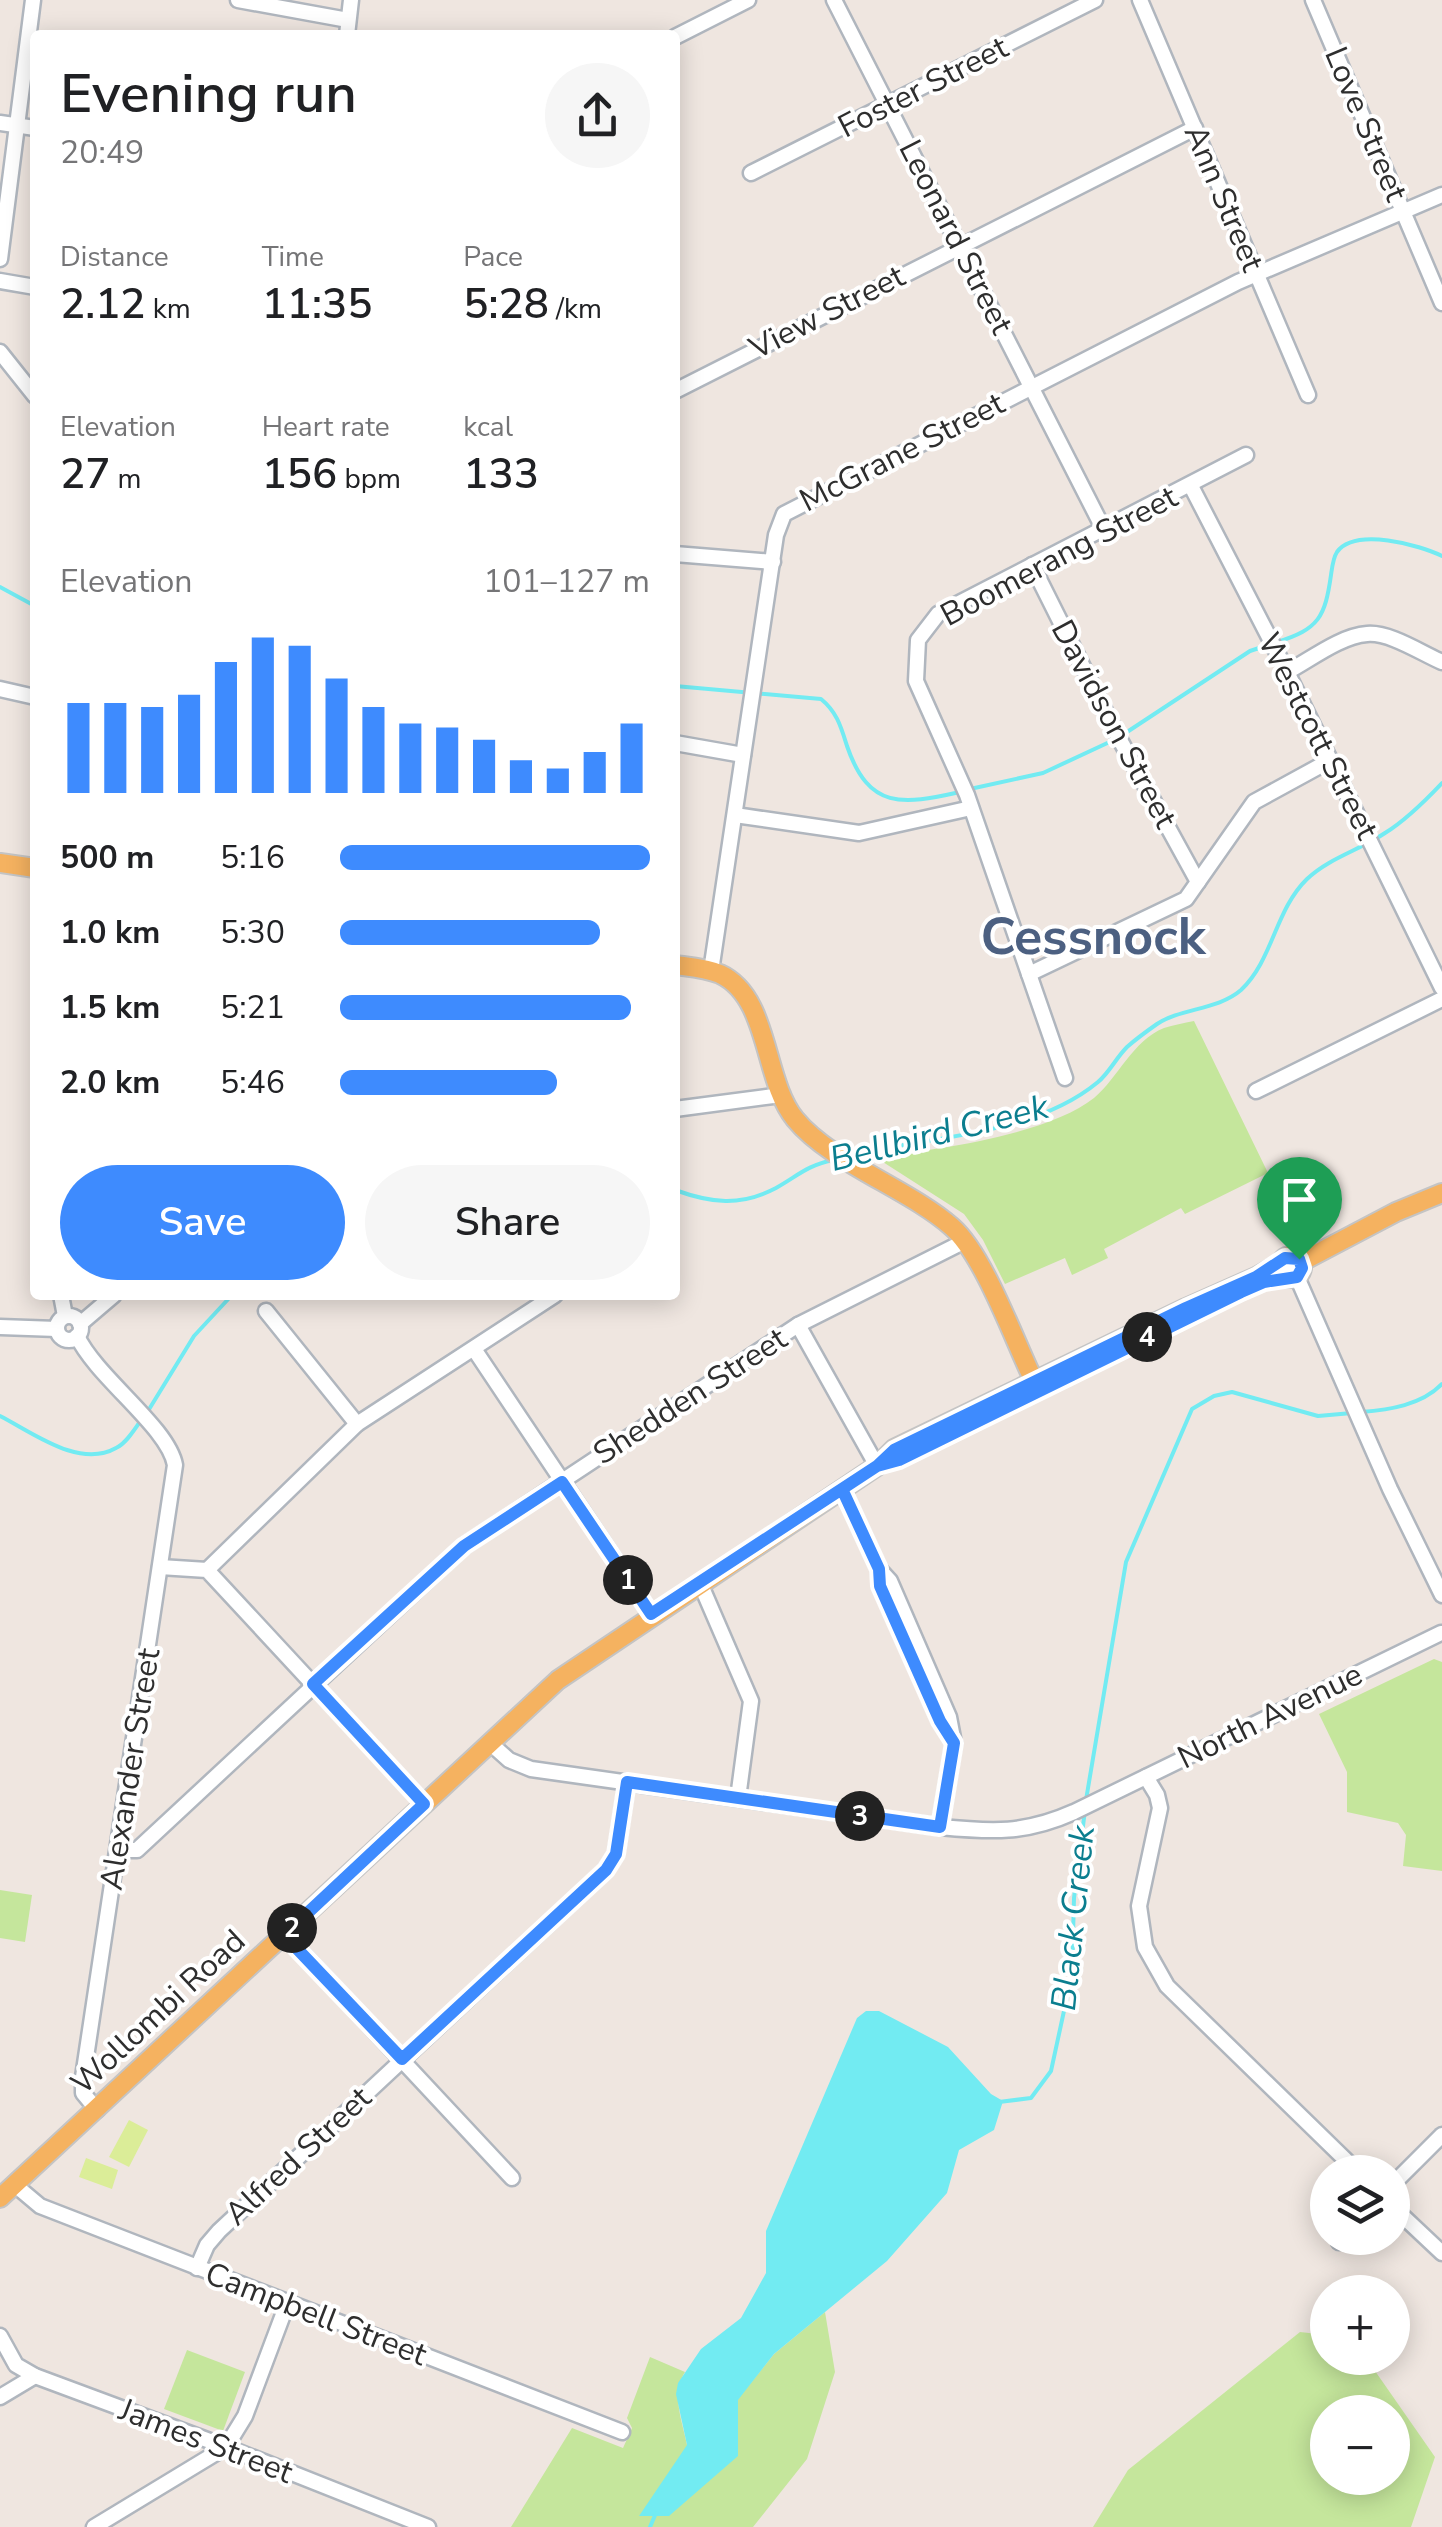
<!DOCTYPE html>
<meta charset="utf-8">
<style>
body{margin:0;font-family:"Nunito Sans",sans-serif;background:#f6f6f6;color:#202124;height:100vh;display:flex;flex-direction:column;font-size:38px;white-space:nowrap}
*{box-sizing:border-box;margin:0}
p{font-size:32px;color:#757577}
.icon{flex:none;width:55px;height:55px;fill:none;stroke:currentColor;stroke-width:2;stroke-linecap:round;stroke-linejoin:round}
.map{position:relative;flex:1;overflow:hidden}
.side{position:absolute;left:30px;top:30px;width:650px;height:1270px;display:flex;flex-direction:column;background:#fff;border-radius:10px;box-shadow:0 5px 25px #0003}
.side>*{flex:none}
.controls{position:absolute;left:1310px;top:2155px;display:grid;gap:20px}
.controls a{display:grid;place-items:center;width:100px;height:100px;border-radius:50%;background:#fff;box-shadow:0 5px 25px #0003;font-size:50px}
.pin{position:absolute;display:grid;place-items:center;width:85px;height:85px;color:#fff;margin:-102px -42px;border-radius:50% 50% 50% 0;rotate:-45deg;box-shadow:0 0 10px #0007}
.pin .icon{rotate:45deg}
.km{position:absolute;width:50px;height:50px;margin:-25px;border-radius:50%;background:#222;color:#fff;font-size:28px;line-height:50px;text-align:center}
.round{display:grid;place-items:center;flex:none;width:105px;height:105px;border-radius:52px;background:#f6f6f6}
.headline{display:flex;align-items:center;justify-content:space-between;height:170px;padding:0 30px}
h1{font-size:55px;font-weight:600;line-height:75px}
.figures{display:grid;grid-template-columns:repeat(3,1fr);gap:15px;height:170px;padding:10px 30px}
.figures div{display:grid;align-content:center}
.figures b{font-size:42px;font-weight:600}
.figures small{font-size:28px;font-weight:400}
.figures p{font-size:28px}
.chart{height:280px;padding:20px 30px}
.chart p{display:flex;justify-content:space-between}
.chart svg{width:100%;height:180px;margin-top:10px;stroke:#3e8bfe;stroke-width:6}
.button{display:flex;gap:20px;margin-top:auto;padding:20px 30px}
.button a{flex:1;height:115px;border-radius:60px;background:#3e8bfe;color:#fff;font-size:40px;font-weight:600;line-height:115px;text-align:center}
.button a+a{background:#f6f6f6;color:#202124}
ul{padding:0 30px;list-style:none;font-size:32px}
li{display:grid;grid-template-columns:160px 120px 1fr;align-items:center;height:75px}
li i{height:25px;border-radius:12px;background:#3e8bfe}
.map>svg:first-child{display:block}
.green{fill:#c5e69c;fill-rule:evenodd}
.pitch{fill:#dbed98}
.water{fill:#72ebf2}
.lines{fill:none;stroke-linecap:round;stroke-linejoin:round}
.stream{stroke:#72ebf2;stroke-width:4}
.minor-casing{stroke:#b0b6be;stroke-width:19}
.major-casing{stroke:#c4c4c4;stroke-width:22}
.minor{stroke:#fff;stroke-width:14}
.major{stroke:#f5b260;stroke-width:18}
.route-casing{stroke:#fff;stroke-width:20}
.route{stroke:#3e8bfe;stroke-width:12}
.labels{text-anchor:middle;dominant-baseline:central;stroke-width:8;stroke-linejoin:round;paint-order:stroke}
.street-label{font-size:32px;fill:#2e2e2e;stroke:#fff}
.water-label{font-size:35px;font-style:italic;fill:#0b7e8f;stroke:#fff}
.town-label{font-size:52px;font-weight:bold;fill:#4c6081;stroke:#fff}
</style>
<div class="map">
<svg width="1442" height="2527" viewBox="0 0 1442 2527">
<rect width="100%" height="100%" fill="#efe6e0"/>
<!-- green -->
<g class="green">
<path d="M 1194,1021 L 1268,1173 L 1185,1214 L 1181,1208 L 1104,1249 L 1108,1258 L 1072,1275 L 1065,1258 L 1005,1284 L 983,1240 L 964,1214 L 872,1155 C 930,1153 1049,1134 1094,1098 C 1118,1078 1133,1040 1164,1028 C 1173,1025 1184,1023 1194,1021 Z"/>
<polygon points="1434,1659 1442,1662 1442,1871 1403,1866 1406,1835 1398,1823 1347,1812 1347,1772 1319,1714"/>
<polygon points="0,1890 32,1895 25,1942 0,1938"/>
<path d="M 825,2312 L 835,2372 L 807,2459 L 753,2527 L 511,2527 L 572,2428 L 623,2448 L 632,2428 L 627,2418 L 650,2357 L 685,2372 C 671,2395 682,2420 687,2445 L 738,2456 L 737,2400 L 774,2354 Z"/>
<path d="M 1300,2332 L 1327,2335 L 1328,2358 L 1366,2358 L 1435,2457 L 1411,2527 L 1093,2527 L 1128,2470 ZM 1328,2412 L 1392,2412 L 1392,2478 L 1328,2478 Z"/>
<polygon points="187,2350 245,2372 223,2431 164,2409"/>
</g>
<!-- pitch -->
<g class="pitch">
<polygon points="129,2120 148,2130 129,2167 109,2157"/>
<polygon points="86,2158 118,2170 112,2189 79,2177"/>
</g>
<!-- water -->
<polygon class="water" points="866,2011 879,2011 948,2047 991,2094 1003,2101 994,2130 959,2150 947,2193 887,2261 774,2354 738,2400 738,2456 669,2516 639,2516 687,2445 676,2394 678,2383 701,2349 741,2318 766,2273 766,2231 857,2018"/>
<g class="lines">
<!-- stream -->
<g class="stream">
<polyline points="0,587 35,606"/>
<path d="M 1277,642 C 1319,629 1325,617 1331,575 C 1332,568 1333,558 1337,552 C 1355,527 1420,545 1442,556"/>
<path d="M 675,686 L 821,699 C 837,712 841,727 847,746 C 869,810 902,805 960,792"/>
<polyline points="1124,734 1250,651 1268,645"/>
<polyline points="970,789 1043,773 1116,739"/>
<path d="M 852,1155 C 930,1136 1033,1136 1098,1082 C 1109,1073 1116,1058 1127,1047 C 1136,1039 1147,1031 1157,1024 C 1181,1008 1218,1010 1241,990 C 1273,960 1275,910 1307,879 C 1329,858 1360,850 1385,833 C 1406,820 1425,801 1442,783"/>
<path d="M 675,1190 C 711,1203 740,1207 776,1188 C 799,1175 806,1166 833,1160"/>
<polyline points="148,1411 194,1336 232,1295"/>
<path d="M 1361,1412 C 1389,1410 1422,1405 1442,1384"/>
<path d="M 0,1416 C 32,1432 79,1469 116,1448 C 127,1443 135,1428 142,1419"/>
<polyline points="1086,1800 1126,1562 1192,1409 1214,1396 1232,1392 1318,1416 1352,1413"/>
<polyline points="999,2102 1031,2098 1051,2071 1072,1974 1074,1898 1085,1810"/>
<polyline points="650,2527 656,2513"/>
</g>
<defs>
<g id="minor">
<polyline points="238,0 348,20"/>
<polyline points="834,0 1103,528"/>
<polyline points="1140,0 1308,395"/>
<polyline points="1313,0 1442,303"/>
<polyline points="347,35 351,0"/>
<polyline points="675,37 748,0"/>
<polyline points="0,123 35,128"/>
<polyline points="751,173 1095,0"/>
<polyline points="0,259 33,0"/>
<polyline points="0,281 35,287"/>
<polyline points="0,352 35,396"/>
<polyline points="675,391 1195,128"/>
<polyline points="1191,486 1287,672 1442,988"/>
<polyline points="675,554 773,562"/>
<polyline points="1032,565 1114,729 1198,882"/>
<path d="M 1287,672 C 1310,660 1340,636 1367,634 C 1390,632 1421,653 1442,662"/>
<polyline points="0,689 35,697"/>
<polyline points="675,743 743,755"/>
<polyline points="735,815 859,833 971,808"/>
<polyline points="711,971 776,535 784,514 1238,282 1442,195"/>
<polyline points="1029,974 1186,899 1254,802 1329,761"/>
<polyline points="1065,1078 967,795 916,681 918,640 938,614 1246,455"/>
<polyline points="1256,1091 1442,999"/>
<polyline points="675,1109 781,1095"/>
<polyline points="1297,1277 1390,1489 1442,1595"/>
<polyline points="61,1295 65,1316"/>
<polyline points="266,1311 357,1424"/>
<circle cx="69" cy="1328" r="12"/>
<polyline points="80,1324 114,1295"/>
<polyline points="798,1325 877,1466"/>
<polyline points="0,1327 57,1329"/>
<path d="M 77,1336 C 97,1378 168,1427 175,1465 L 83,2077 L 83,2093 L 97,2110"/>
<polyline points="474,1349 651,1614"/>
<polyline points="842,1489 879,1569 890,1581 949,1717 954,1743 940,1827"/>
<polyline points="160,1567 207,1570 425,1805"/>
<polyline points="879,1569 880,1586 940,1721 951,1738"/>
<polyline points="207,1570 357,1424 555,1295"/>
<polyline points="700,1583 751,1701 738,1798"/>
<path d="M 490,1743 L 509,1760 L 531,1769 L 940,1827 C 992,1832 1025,1834 1074,1812 L 1441,1633"/>
<polyline points="1146,1777 1157,1795 1160,1808 1139,1906 1145,1947 1167,1986 1358,2172"/>
<polyline points="118,1850 137,1850 464,1546 798,1325 965,1241"/>
<polyline points="285,1935 512,2178"/>
<polyline points="15,2185 40,2206 622,2432"/>
<polyline points="1392,2185 1442,2135"/>
<polyline points="1392,2206 1442,2253"/>
<polyline points="1339,2242 1343,2238"/>
<polyline points="197,2268 207,2245 219,2231 606,1870 616,1854 627,1782"/>
<polyline points="0,2336 16,2365 35,2376 226,2447 428,2527"/>
<polyline points="0,2397 35,2376"/>
<polyline points="94,2527 226,2447 245,2416 287,2304"/>
</g>
<g id="major">
<polyline points="0,863 35,868"/>
<path d="M 675,965 C 690,967 706,968 720,974 C 770,997 763,1080 795,1119 C 830,1162 909,1189 952,1227 C 984,1255 1014,1340 1034,1381"/>
<circle cx="1291" cy="1267" r="11"/>
<polyline points="1301,1262 1396,1212 1442,1193"/>
<polyline points="0,2198 558,1680 877,1466 894,1449 1186,1308 1256,1277 1281,1263"/>
</g>
</defs>
<!-- minor casing -->
<use href="#minor" class="minor-casing"/>
<!-- major casing -->
<use href="#major" class="major-casing"/>
<!-- minor -->
<use href="#minor" class="minor"/>
<!-- major -->
<use href="#major" class="major"/>
</g>
<g class="lines">
<defs>
<polyline id="route" points="1299,1259 1285,1258 1256,1277 1186,1308 894,1450 877,1466 651,1614 562,1482 464,1546 313,1684 424,1804 284,1935 402,2059 606,1870 616,1854 627,1782 940,1827 954,1743 940,1721 880,1586 879,1569 842,1489 877,1466 899,1460 1241,1292 1264,1282 1297,1277 1302,1268 1299,1259"/>
</defs>
<!-- route casing -->
<use href="#route" class="route-casing"/>
<!-- route -->
<use href="#route" class="route"/>
</g>
<g class="labels">
<!-- street labels -->
<g class="street-label">
<text transform="translate(923 87) rotate(-27)">Foster Street</text>
<text transform="translate(1366 124) rotate(67)">Love Street</text>
<text transform="translate(1224 198) rotate(67)">Ann Street</text>
<text transform="translate(956 237) rotate(63)">Leonard Street</text>
<text transform="translate(827 312) rotate(-27)">View Street</text>
<text transform="translate(902 452) rotate(-27)">McGrane Street</text>
<text transform="translate(1059 556) rotate(-28)">Boomerang Street</text>
<text transform="translate(1114 724) rotate(62)">Davidson Street</text>
<text transform="translate(1318 736) rotate(63)">Westcott Street</text>
<text transform="translate(690 1396) rotate(-33)">Shedden Street</text>
<text transform="translate(1270 1716) rotate(-26)">North Avenue</text>
<text transform="translate(130 1769) rotate(-81)">Alexander Street</text>
<text transform="translate(158 2012) rotate(-43)">Wollombi Road</text>
<text transform="translate(298 2156) rotate(-43)">Alfred Street</text>
<text transform="translate(316 2314) rotate(21)">Campbell Street</text>
<text transform="translate(206 2441) rotate(21)">James Street</text>
</g>
<!-- water labels -->
<g class="water-label">
<text transform="translate(939 1133) rotate(-14)">Bellbird Creek</text>
<text transform="translate(1073 1918) rotate(-84)">Black Creek</text>
</g>
<!-- town labels -->
<g class="town-label">
<text x="1093" y="936">Cessnock</text>
</g>
</g>
</svg>
<div class="controls">
<a><svg class="icon" aria-label="layers" viewBox="0 0 24 24"><path d="M12 4l9 5-9 5-9-5zM3 14l9 5 9-5"/></svg></a>
<a>+</a>
<a>−</a>
</div>
<div class="pin" style="left:1299px;top:1259px;background:#1e9e55"><svg class="icon" aria-label="arrive" viewBox="0 0 24 24"><path d="M6 21V4h12l-3 4 3 4H6"/></svg></div>
<b class="km" style="left:628px;top:1580px">1</b>
<b class="km" style="left:292px;top:1928px">2</b>
<b class="km" style="left:860px;top:1816px">3</b>
<b class="km" style="left:1147px;top:1337px">4</b>
<section class="side">
<div class="headline"><div><h1>Evening run</h1><p>20:49</p></div><a class="round"><svg class="icon" aria-label="share" viewBox="0 0 24 24"><path d="M12 15V3M7 8l5-5 5 5M5 13v7h14v-7"/></svg></a></div>
<div class="figures">
<div><p>Distance</p><b>2.12<small> km</small></b></div>
<div><p>Time</p><b>11:35</b></div>
<div><p>Pace</p><b>5:28<small> /km</small></b></div>
</div>
<div class="figures">
<div><p>Elevation</p><b>27<small> m</small></b></div>
<div><p>Heart rate</p><b>156<small> bpm</small></b></div>
<div><p>kcal</p><b>133</b></div>
</div>
<div class="chart"><p><span>Elevation</span>101–127 m</p>
<svg viewBox="0 0 160 44" preserveAspectRatio="none"><path d="M5 44V22M15 44V22M25 44V23M35 44V20M45 44V12M55 44V6M65 44V8M75 44V16M85 44V23M95 44V27M105 44V28M115 44V31M125 44V36M135 44V38M145 44V34M155 44V27"/></svg>
</div>
<ul>
<li><b>500 m</b>5:16<i style="width:100%"></i></li>
<li><b>1.0 km</b>5:30<i style="width:84%"></i></li>
<li><b>1.5 km</b>5:21<i style="width:94%"></i></li>
<li><b>2.0 km</b>5:46<i style="width:70%"></i></li>
</ul>
<div class="button"><a>Save</a><a>Share</a></div>
</section>
</div>
